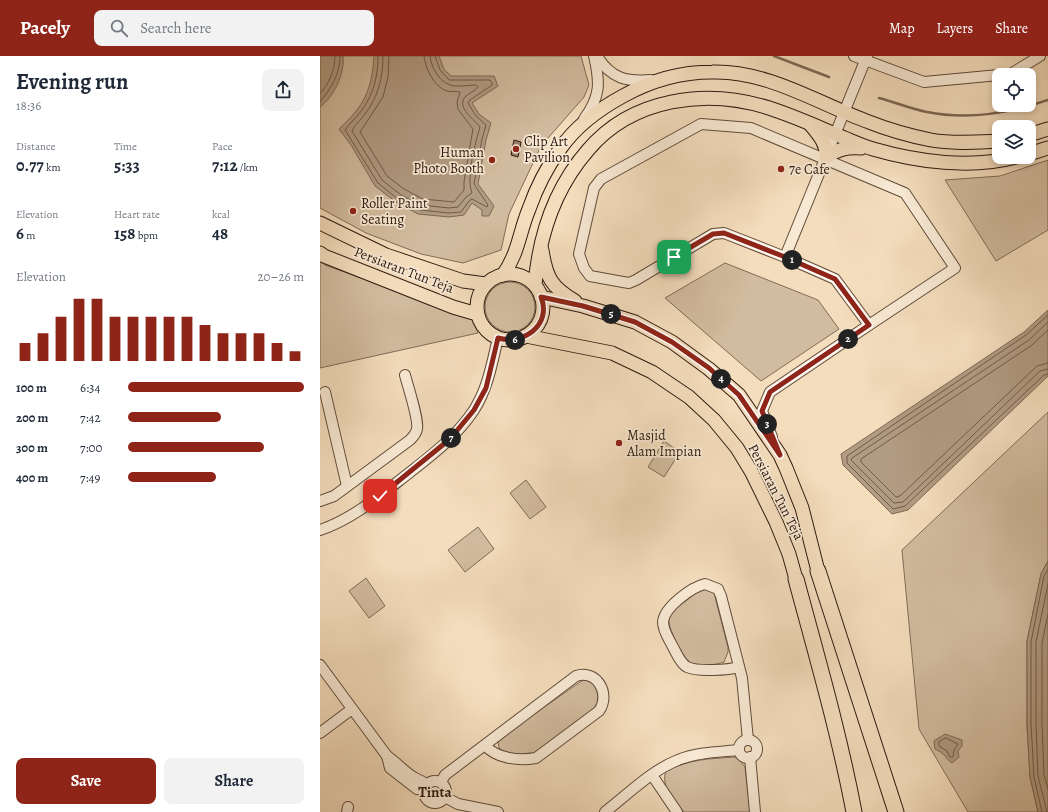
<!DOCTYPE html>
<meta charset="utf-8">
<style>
body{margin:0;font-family:Alegreya,serif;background:#f2f2f3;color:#1f2937;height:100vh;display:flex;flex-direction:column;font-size:15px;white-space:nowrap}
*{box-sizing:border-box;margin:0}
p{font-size:13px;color:#747a83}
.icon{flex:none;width:22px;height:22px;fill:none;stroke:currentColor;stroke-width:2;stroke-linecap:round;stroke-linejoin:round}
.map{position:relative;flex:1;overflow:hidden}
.side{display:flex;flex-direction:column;background:#fff;width:320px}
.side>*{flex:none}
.controls{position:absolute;left:672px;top:12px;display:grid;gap:8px}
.controls a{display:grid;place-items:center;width:44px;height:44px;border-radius:8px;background:#fff;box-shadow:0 2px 6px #0003;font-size:20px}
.pin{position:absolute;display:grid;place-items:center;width:34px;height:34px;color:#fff;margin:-17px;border-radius:8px;box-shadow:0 2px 6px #0006}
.km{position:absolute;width:20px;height:20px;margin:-10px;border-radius:50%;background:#222;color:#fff;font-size:11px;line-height:20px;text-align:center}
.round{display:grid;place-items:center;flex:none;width:42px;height:42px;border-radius:8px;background:#f2f2f3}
.head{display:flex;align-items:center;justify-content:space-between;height:68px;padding:0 16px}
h1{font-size:22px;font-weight:700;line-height:30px}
.figures{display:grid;grid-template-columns:repeat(3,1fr);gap:6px;height:68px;padding:4px 16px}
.figures div{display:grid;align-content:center}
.figures b{font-size:17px;font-weight:700}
.figures small{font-size:11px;font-weight:400}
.figures p{font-size:11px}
.chart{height:112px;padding:8px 16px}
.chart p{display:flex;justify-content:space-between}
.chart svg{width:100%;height:72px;margin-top:4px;stroke:#8f2418;stroke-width:6}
.action{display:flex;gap:8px;margin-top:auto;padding:8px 16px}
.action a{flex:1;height:46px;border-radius:8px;background:#8f2418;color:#fff;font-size:16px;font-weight:700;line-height:46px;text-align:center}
.action a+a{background:#f2f2f3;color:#1f2937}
ul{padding:0 16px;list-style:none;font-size:13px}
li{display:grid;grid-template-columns:64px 48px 1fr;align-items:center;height:30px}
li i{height:10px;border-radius:5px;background:#8f2418}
header{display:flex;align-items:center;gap:24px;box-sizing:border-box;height:56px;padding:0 20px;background:#8f2418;color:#fff}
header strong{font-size:19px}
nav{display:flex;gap:22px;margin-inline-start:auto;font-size:14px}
.search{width:280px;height:36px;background:#f2f2f3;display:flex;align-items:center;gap:10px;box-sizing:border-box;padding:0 14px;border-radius:8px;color:#747a83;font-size:15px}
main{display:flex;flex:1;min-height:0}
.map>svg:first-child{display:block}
.green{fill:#d2bc9f;stroke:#806b57}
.water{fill:#b19b82;stroke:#7d6754}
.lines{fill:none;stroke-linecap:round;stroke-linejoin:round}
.shore{stroke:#705a48;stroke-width:1}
.stream{stroke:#7d6754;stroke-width:2.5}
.building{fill:#957f69;stroke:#2e1a0f}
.minor-casing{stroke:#604b3a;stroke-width:12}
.major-casing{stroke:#2e1a0f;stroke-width:15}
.highway-casing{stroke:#2e1a0f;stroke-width:17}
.minor{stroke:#f8e9d4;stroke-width:10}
.major{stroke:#f4ddbd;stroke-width:13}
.highway{stroke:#f4ddbd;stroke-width:15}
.route-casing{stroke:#fff;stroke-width:8}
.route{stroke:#8f2418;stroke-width:5}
.poi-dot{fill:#8f2418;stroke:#f8e9d4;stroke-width:1.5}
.labels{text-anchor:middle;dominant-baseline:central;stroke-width:3.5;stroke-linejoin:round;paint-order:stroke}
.poi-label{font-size:14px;fill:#2e1a0f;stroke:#f8e9d4;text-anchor:start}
.street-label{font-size:14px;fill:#2e1a0f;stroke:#f8e9d4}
.neighbourhood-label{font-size:15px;font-weight:bold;fill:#2e1a0f;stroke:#f8e9d4}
</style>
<header>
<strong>Pacely</strong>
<div class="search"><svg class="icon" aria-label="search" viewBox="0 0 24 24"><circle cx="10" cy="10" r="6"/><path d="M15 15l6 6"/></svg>Search here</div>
<nav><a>Map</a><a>Layers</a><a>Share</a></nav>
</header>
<main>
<section class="side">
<div class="head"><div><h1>Evening run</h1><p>18:36</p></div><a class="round"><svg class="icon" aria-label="share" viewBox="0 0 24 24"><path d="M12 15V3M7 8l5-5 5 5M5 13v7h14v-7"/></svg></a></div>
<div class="figures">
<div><p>Distance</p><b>0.77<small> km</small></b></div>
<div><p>Time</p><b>5:33</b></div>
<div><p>Pace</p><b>7:12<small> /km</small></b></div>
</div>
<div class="figures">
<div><p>Elevation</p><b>6<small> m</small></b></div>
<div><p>Heart rate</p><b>158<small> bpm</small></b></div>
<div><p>kcal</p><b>48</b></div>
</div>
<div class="chart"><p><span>Elevation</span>20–26 m</p>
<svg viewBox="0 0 160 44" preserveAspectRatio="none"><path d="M5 44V33M15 44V27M25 44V17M35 44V6M45 44V6M55 44V17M65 44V17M75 44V17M85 44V17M95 44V17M105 44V22M115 44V27M125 44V27M135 44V27M145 44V33M155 44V38"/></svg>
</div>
<ul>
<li><b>100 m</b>6:34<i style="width:100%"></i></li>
<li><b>200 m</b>7:42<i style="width:53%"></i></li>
<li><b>300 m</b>7:00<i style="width:77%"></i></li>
<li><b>400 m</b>7:49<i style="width:50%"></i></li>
</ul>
<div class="action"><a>Save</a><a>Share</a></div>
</section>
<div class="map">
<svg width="728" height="756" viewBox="0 0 728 756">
<rect width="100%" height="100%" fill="#f4ddbd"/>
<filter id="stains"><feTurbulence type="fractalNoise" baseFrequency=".005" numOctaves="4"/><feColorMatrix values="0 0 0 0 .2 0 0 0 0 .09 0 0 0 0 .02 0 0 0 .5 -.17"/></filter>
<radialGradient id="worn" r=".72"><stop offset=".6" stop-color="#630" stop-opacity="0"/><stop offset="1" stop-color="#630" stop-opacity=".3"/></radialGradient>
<!-- green -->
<g class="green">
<polygon points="0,0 261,0 269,29 264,41 221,90 189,158 181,194 143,207 101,198 46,177 0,152"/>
<polygon points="728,104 728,174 676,205 625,124 680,120"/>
<polygon points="0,205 5,209 152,262 158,277 0,312"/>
<polygon points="405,207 498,244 519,273 441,325 345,242"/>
<circle cx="190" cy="251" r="25"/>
<polygon points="728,356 728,505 721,518 707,585 707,668 710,721 718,756 648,756 599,673 582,494"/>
<polygon points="344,385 360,396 344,421 328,411"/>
<polygon points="206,424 226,451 210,463 190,437"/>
<polygon points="158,471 174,493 145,516 128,494"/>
<polygon points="46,522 65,550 49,562 29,535"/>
<path d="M 387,533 L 394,537 L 408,591 L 408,596 L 404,606 C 396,609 379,611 371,607 C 363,603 346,569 349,561 C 351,554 360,549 366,545 C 373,539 379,534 387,533 Z"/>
<path d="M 263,624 L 272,625 C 278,634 279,640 277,650 L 213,698 C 203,700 187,699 179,692 L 178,685 L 181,681 Z"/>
<path d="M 415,701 L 420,705 L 425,711 L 430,756 L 364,756 C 355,744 340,731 346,715 C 371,703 387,703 415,701 Z"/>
</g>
<!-- water -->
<g class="water">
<path d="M 0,0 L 23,0 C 25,18 14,40 0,51 Z"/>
<path d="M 54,0 L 119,0 L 124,13 L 131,20 L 174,20 L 178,30 L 152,47 L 159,58 L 171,67 L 166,84 L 158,128 L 174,150 L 169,160 L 162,160 L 162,154 L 152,147 L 144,159 L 129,161 L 98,158 L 76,146 L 55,130 L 31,89 L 19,73 C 44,50 52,34 54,0 Z"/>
<polygon points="728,254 728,320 588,454 572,458 523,409 521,398 704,276"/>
<polygon points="728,505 728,756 718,756 710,721 707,668 707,585 721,518"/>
<path d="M 625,678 L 642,684 L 642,690 L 638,695 L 639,701 L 632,707 C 624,701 626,698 615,693 L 614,685 Z"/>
</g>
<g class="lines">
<!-- shore -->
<g class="shore">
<path d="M 58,0 C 58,20 54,37 42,54 C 37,61 30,67 25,74 L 58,127 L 78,143 L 100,154 L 129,157 L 141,156 L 149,145 L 152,143 L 167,151 L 168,149 L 154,128 L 162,83 L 166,69 L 156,60 L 148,47 L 150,44 L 172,29 L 172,27 L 170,24 L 129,24 L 120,14 L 115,0"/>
<path d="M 63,0 C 63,22 58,41 45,58 C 41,64 34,69 32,75 L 62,124 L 81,139 L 101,149 L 129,152 L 138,151 L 146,141 L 152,137 C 146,121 155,88 160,71 C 155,64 136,52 145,41 C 149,37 155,35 158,31 L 156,29 C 148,29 135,32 128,28 C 118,24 111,10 110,0"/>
<path d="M 69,0 L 68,21 L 63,41 L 40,76 L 67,120 L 84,133 L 103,143 L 134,146 L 144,134 L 144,126 L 153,73 L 138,53 L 137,46 L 140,36 C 136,35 131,36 127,35 C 114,31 105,12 104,0"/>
<path d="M 0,38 C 9,27 15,15 15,0"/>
<path d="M 0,46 C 11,32 20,19 20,0"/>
<polyline points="728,259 706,279 527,400 527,407 573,453 585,450 724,319 728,318"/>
<polyline points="728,266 709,284 532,402 531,404 574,447 583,446 720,315 728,313"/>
<polyline points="728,274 712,289 541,403 541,406 576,441 580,440 717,310 728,307"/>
<polyline points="728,558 722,587 722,668 724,719 728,733"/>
<polygon points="626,682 638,688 634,694 633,701 630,701 627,695 619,690 619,686"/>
<polyline points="722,756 714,721 711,668 711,586 724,520 728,513"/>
<polyline points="727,756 718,720 716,668 716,586 728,528"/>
</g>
<!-- stream -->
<g class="stream">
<polyline points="454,0 509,21"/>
<path d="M 559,42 C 575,46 591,53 607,56 C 647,64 690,57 728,44"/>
</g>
</g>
<!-- building -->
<polygon class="building" points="194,84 201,86 198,101 191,99"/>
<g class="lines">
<defs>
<g id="minor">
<path d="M 277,0 C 291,23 307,26 331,24"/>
<polyline points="534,0 604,26 679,19"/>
<polyline points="683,19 689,19 720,0"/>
<path d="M 264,63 C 281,40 280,26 274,0"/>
<polygon points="381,68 431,72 585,137 635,212 549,269 515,223 465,201 404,177 393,178 316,224 309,227 303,226 270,220 264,212 259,198 274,132 281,123"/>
<polyline points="465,201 547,0"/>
<polyline points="5,336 27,430"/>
<polyline points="452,381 442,355 450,336 549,269"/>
<path d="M 0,445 L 14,440 L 90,384 C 93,381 96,378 97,373 C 99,363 88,331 85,319"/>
<path d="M 0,474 C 33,463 62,438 89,417 C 113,398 137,380 154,354 C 168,332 172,307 178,282"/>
<polyline points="0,609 67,700 70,712 97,733 104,734"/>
<path d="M 419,611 C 409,614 377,616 367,611 C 360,607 357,598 353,591 C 349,583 343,575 343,566 C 344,551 372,531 385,528 L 398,533 L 401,540 L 422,622 L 428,684"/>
<polyline points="0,677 32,653"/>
<circle cx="428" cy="693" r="9"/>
<path d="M 67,700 C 76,706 87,718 95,722 C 100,724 102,725 107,729"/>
<polyline points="430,701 435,756"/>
<polyline points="332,719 357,756"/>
<circle cx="115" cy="736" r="11"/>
<path d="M 121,726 L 125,719 L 256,620 C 277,613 291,638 279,655 L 216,702 C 200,705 176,703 165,689"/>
<polyline points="125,741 138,748 178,756"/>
<polyline points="27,756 28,751"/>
<path d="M 285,756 C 307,739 332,714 358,704 C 377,696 400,696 419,694"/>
</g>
<g id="major">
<path d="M 490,68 C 498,78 507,87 506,101"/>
<polyline points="709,79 728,73"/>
<polyline points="709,98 728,92"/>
<path d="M 506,101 C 519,93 526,91 541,92"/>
<polyline points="0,167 66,199 143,225 166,228"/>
<path d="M 222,194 C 226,221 231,231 255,245"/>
<polyline points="0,197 4,200 133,251 157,258"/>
<circle cx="190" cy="251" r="33"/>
<path d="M 183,219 C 199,196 199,177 209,153 C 216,133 227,111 240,93 C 256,70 279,53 303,40 C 330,25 361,16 392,16 C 447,14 499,48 549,66 C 569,74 591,80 611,84 C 633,88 657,86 679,85"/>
<path d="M 215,229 C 219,180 235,132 268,94 C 312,42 386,32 449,52 C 474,60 498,71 522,81 C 532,85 543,90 553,93 C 598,106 651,113 696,101"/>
<polyline points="221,241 263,250 315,266 352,286 389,313 419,339 460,399 466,412 482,452 498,515"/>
<polyline points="206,280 292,297 332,316 369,341 394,364 417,392 431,415 456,466 469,498 476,523"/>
</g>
<g id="highway">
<polyline points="498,515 576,756"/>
<path d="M 476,523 C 497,601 519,677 534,756"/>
</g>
</defs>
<!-- minor casing -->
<use href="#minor" class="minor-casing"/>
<!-- major casing -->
<use href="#major" class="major-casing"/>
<!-- highway casing -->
<use href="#highway" class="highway-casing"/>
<!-- minor -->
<use href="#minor" class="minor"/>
<!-- major -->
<use href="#major" class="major"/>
<!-- highway -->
<use href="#highway" class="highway"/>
</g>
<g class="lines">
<defs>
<path id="route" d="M 60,440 L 130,383 L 154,354 L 166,332 L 178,282 C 204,289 232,269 221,241 L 263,250 L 315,266 L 352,286 L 389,312 L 419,339 L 460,399 L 442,355 L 450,336 L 549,269 L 515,223 L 465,201 L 404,177 L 393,178 L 354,201"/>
</defs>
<!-- route casing -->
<use href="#route" class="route-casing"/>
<!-- route -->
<use href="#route" class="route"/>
</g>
<!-- markers -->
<g class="poi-dot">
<circle cx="196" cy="93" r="4"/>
<circle cx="172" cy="104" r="4"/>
<circle cx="461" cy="113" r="4"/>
<circle cx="33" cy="155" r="4"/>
<circle cx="299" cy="387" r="4"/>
</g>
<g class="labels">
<!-- poi labels -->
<g class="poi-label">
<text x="204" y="85">Clip Art<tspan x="204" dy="16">Pavilion</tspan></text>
<text x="164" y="96" text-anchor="end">Human<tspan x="164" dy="16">Photo Booth</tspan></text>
<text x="469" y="113">7e Cafe</text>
<text x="41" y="147">Roller Paint<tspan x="41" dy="16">Seating</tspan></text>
<text x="307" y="379">Masjid<tspan x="307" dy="16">Alam Impian</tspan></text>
</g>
<!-- street labels -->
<g class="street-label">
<text transform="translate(84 214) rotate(21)">Persiaran Tun Teja</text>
<text transform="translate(456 436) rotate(63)">Persiaran Tun Teja</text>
</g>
<!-- neighbourhood labels -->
<g class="neighbourhood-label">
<text x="115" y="736">Tinta</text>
</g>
</g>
<rect width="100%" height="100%" filter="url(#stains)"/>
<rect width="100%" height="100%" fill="url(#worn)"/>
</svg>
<div class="controls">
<a><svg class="icon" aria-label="locate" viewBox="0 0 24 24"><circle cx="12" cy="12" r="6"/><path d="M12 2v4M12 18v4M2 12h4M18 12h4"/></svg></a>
<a><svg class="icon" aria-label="layers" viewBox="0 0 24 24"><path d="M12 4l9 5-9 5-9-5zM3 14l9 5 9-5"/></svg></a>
</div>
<div class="pin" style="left:354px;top:201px;background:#1e9e55"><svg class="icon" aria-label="arrive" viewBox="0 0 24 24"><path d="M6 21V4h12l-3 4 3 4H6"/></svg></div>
<div class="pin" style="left:60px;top:440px;background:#d93025"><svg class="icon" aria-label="check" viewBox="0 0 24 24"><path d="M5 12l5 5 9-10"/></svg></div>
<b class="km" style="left:472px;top:204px">1</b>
<b class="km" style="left:528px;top:283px">2</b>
<b class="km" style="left:447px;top:368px">3</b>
<b class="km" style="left:401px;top:323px">4</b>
<b class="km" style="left:291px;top:258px">5</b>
<b class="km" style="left:195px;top:284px">6</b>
<b class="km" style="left:131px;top:382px">7</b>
</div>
</main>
